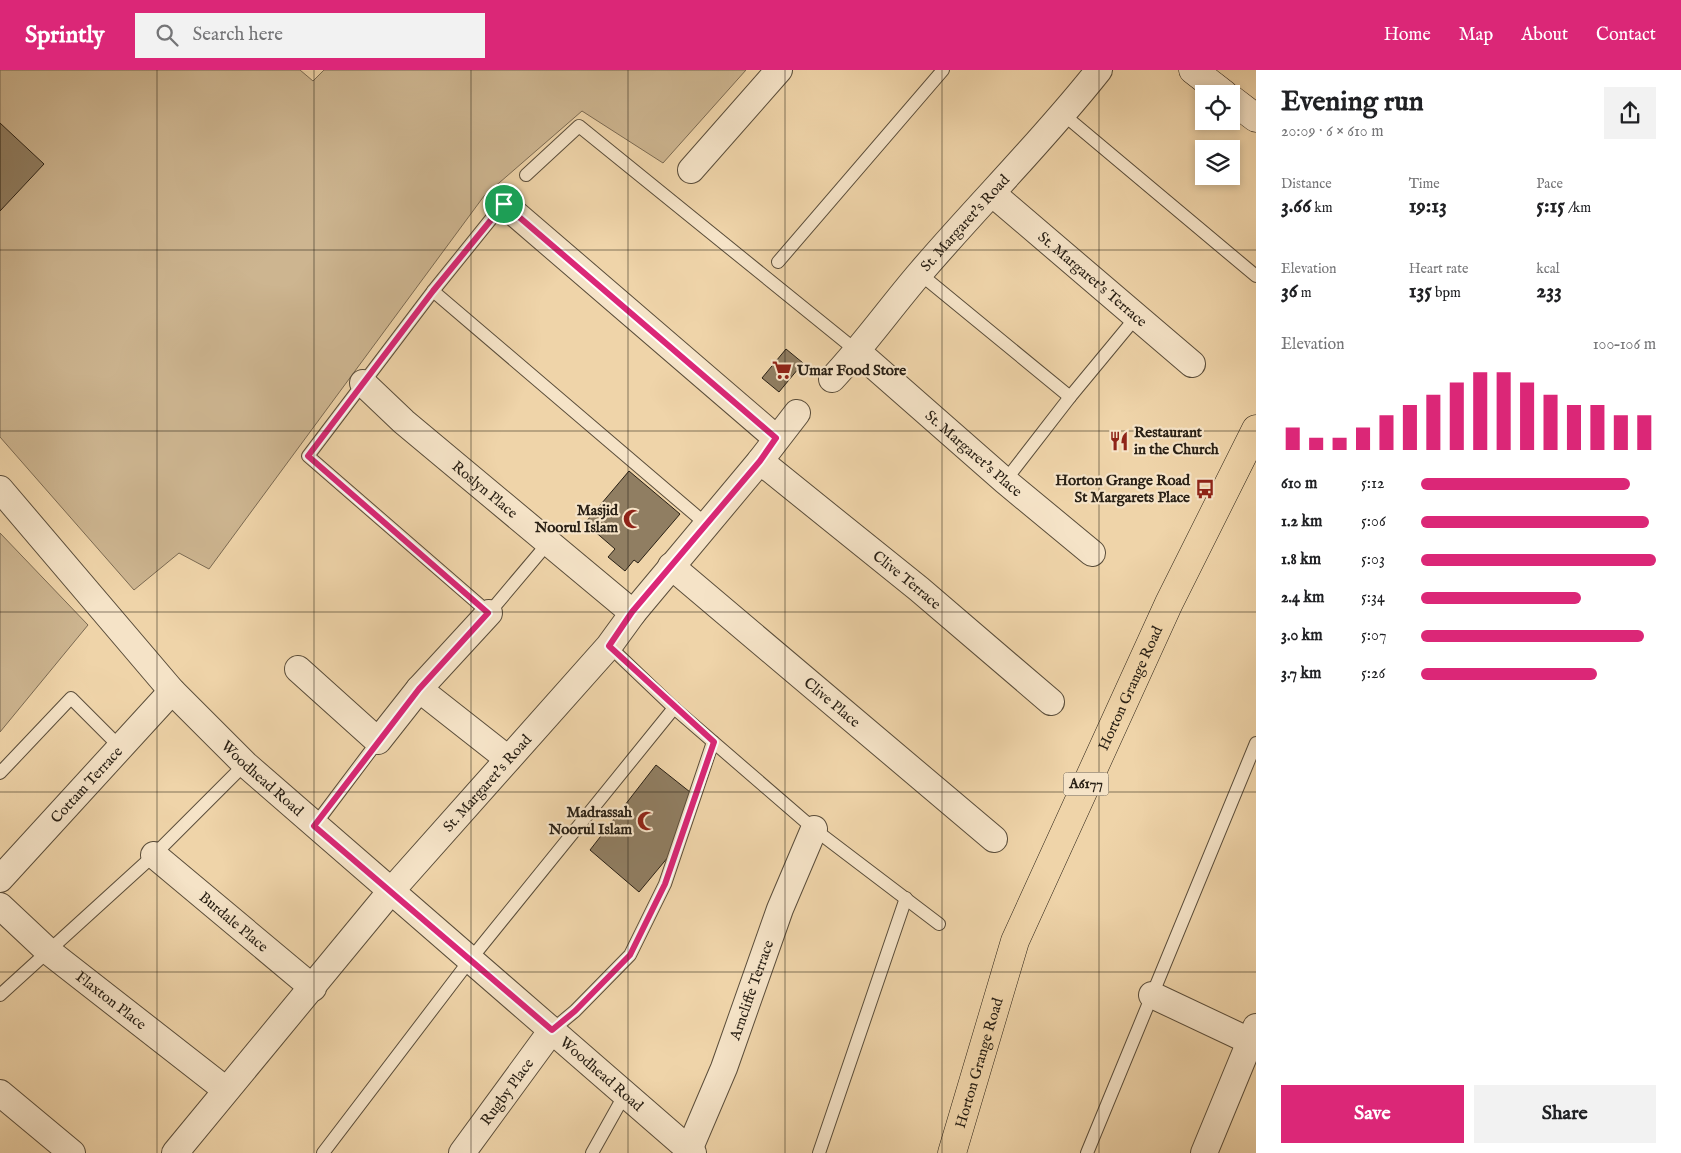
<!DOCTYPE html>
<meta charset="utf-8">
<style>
body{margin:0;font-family:"IM FELL English",serif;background:#f2f2f2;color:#202124;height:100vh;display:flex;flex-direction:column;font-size:19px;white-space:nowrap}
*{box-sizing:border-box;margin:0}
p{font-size:16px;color:#757577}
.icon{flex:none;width:28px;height:28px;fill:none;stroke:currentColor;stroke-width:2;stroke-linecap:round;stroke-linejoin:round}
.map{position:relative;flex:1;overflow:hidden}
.drawer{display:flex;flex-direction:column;background:#fff;width:425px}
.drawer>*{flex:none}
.tools{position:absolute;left:1195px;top:15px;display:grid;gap:10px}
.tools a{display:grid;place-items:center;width:45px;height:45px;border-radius:0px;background:#fff;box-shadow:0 2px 8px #0003;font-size:25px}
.pin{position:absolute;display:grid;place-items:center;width:42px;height:42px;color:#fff;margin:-21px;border:2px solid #fff;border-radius:50%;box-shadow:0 1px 5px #0007}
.round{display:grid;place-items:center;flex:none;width:52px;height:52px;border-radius:0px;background:#f2f2f2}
.headline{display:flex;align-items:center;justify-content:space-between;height:85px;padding:0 25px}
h1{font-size:28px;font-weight:800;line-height:38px}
.stats{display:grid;grid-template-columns:repeat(3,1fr);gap:8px;height:85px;padding:5px 25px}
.stats div{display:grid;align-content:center}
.stats b{font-size:21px;font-weight:800}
.stats small{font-size:14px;font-weight:400}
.stats p{font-size:14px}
.chart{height:140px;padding:10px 25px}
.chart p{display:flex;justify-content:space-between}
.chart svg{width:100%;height:90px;margin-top:5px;stroke:#db2777;stroke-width:6}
.button{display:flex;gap:10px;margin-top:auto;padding:10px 25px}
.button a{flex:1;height:58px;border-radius:0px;background:#db2777;color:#fff;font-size:20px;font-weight:800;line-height:58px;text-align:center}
.button a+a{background:#f2f2f2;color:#202124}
ul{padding:0 25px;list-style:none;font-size:16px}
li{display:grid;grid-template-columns:80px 60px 1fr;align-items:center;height:38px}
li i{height:12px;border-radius:6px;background:#db2777}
header{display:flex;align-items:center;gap:30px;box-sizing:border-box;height:70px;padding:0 25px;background:#db2777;color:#fff}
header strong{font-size:24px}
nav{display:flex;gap:28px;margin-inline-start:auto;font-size:18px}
.search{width:350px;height:45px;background:#f2f2f2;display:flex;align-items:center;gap:12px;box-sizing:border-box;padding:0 18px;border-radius:0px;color:#757577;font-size:19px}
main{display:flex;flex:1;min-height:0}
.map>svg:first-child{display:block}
.green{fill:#cdb590;stroke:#7b6a52}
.building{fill:#907e62;stroke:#292015}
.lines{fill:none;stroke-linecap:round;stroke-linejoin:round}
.lane-casing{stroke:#5a4d3a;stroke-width:14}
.street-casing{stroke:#5a4d3a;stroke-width:28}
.secondary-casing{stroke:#292015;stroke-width:29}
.primary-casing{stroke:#292015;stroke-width:29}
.lane{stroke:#f5e3c7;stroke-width:12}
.street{stroke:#f5e3c7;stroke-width:26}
.secondary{stroke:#f5e3c7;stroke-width:28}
.primary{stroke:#efd4a9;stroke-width:28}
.route-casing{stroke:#fff;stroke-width:10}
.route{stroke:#db2777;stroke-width:6}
.grid{fill:none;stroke:#292015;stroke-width:1;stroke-opacity:0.55}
.labels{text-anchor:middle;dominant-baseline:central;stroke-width:4.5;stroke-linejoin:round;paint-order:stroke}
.shield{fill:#f5e3c7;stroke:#665a4a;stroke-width:1}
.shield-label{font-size:14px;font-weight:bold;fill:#292015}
.street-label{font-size:15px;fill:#292015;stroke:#f5e3c7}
.poi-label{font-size:15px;font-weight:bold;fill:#292015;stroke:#f5e3c7;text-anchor:end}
</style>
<header>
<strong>Sprintly</strong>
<div class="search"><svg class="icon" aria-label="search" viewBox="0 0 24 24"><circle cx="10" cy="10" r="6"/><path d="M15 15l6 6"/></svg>Search here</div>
<nav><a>Home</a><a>Map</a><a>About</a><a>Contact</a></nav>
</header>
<main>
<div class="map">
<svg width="1256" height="1083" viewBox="0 0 1256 1083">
<rect width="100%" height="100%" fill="#efd4a9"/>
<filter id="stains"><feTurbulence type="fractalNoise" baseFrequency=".004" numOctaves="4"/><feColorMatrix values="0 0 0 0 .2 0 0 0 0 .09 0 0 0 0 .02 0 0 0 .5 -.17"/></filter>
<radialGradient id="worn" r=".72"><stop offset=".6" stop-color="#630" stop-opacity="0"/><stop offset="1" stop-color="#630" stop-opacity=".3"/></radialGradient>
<!-- green -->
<g class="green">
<polygon points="0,0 300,0 313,11 324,0 746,0 663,93 582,41 484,126 209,499 179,483 134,520 0,367"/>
<polygon points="0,463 88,555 0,662"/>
</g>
<!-- building -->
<g class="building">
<polygon points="0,53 44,94 0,141"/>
<polygon points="786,279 803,293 779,322 762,308"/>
<polygon points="629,401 680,444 638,493 634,490 625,501 608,487 615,479 585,453"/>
<polygon points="656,695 690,722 669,786 639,822 590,780"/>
</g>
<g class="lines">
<defs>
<g id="lane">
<polyline points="1064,45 1256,206"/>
<polyline points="526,105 579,56 858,282"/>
<polyline points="512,123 433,221 308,386 489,543 548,473"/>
<polyline points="778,192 943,0"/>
<polyline points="919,203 1070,327"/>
<polyline points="433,221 706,454"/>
<polyline points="1005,411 1070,327 1137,246"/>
<polyline points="609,576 674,638 814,759 939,854"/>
<polyline points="0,703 71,628 119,676"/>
<polyline points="314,756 378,671"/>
<polyline points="0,925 154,785 245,694"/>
<polyline points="552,960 575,941 630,885 665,814 713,672"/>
<polyline points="323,1083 470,890 674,638"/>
<polyline points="592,1083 625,1024"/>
<polyline points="819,1083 906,828"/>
<polyline points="1087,1083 1256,673"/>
</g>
<g id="street">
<polyline points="691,100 779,0"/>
<path id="s1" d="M 993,124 L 1192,294"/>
<polyline points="504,134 776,368"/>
<path id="s2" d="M 858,282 L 1005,411 L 1092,483"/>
<path id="s3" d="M 832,309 C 864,275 890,238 920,203 C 979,134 1043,71 1099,0"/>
<path id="s4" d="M 363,313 L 404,352 L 633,543"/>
<path id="s5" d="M 760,391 L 919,519 L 1051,632"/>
<path id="s6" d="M 0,419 L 172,621 L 245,694 L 693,1083"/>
<path id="s7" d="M 671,496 L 994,769"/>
<polyline points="298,599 378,671 419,619 489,543"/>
<polyline points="419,619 508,689"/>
<path id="s8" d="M 154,785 L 313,918"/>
<path id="s9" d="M 0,809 L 172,621"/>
<path id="s10" d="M 0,836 L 48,881 L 226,1020"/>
<polyline points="1152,925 1256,974"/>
<polyline points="0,1023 72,1083"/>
<path id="s11" d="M 689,1080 L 724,998 L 780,839 L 814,759"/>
<path id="s12" d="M 175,1083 L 391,821 L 609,576 L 633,543 L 760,391 L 797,343"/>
<path id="s13" d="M 462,1083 L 552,960"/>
<polyline points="1204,1083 1256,957"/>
</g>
<g id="secondary">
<polyline points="1193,0 1224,24"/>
<polyline points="1231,29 1256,48"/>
</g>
<g id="primary">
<path id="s14" d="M 952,1083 L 1015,871 L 1169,533 L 1256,359"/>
</g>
</defs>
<!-- lane casing -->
<use href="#lane" class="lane-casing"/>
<!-- street casing -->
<use href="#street" class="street-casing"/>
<!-- secondary casing -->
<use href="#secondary" class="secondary-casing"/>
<!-- primary casing -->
<use href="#primary" class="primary-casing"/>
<!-- lane -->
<use href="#lane" class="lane"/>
<!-- street -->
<use href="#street" class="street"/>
<!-- secondary -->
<use href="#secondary" class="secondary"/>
<!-- primary -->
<use href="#primary" class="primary"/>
</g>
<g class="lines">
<defs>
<polygon id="route" points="504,134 776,368 760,391 632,542 609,576 714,672 665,814 630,885 575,941 552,960 314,756 419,619 488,543 308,386 433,221"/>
</defs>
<!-- route casing -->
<use href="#route" class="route-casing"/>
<!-- route -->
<use href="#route" class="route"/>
</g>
<!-- grid -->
<path class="grid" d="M 157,0 L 157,1083M 314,0 L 314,1083M 471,0 L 471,1083M 628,0 L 628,1083M 785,0 L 785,1083M 942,0 L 942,1083M 1099,0 L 1099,1083M 0,180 L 1256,180M 0,361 L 1256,361M 0,542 L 1256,542M 0,722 L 1256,722M 0,902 L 1256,902"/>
<!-- icons -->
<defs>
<symbol id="supermarket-bare" viewBox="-9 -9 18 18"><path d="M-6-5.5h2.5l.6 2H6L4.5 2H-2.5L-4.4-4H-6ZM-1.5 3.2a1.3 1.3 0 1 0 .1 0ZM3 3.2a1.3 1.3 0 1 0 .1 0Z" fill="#8f2418" stroke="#f5e3c7" stroke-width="2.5" paint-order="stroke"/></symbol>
<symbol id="restaurant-bare" viewBox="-9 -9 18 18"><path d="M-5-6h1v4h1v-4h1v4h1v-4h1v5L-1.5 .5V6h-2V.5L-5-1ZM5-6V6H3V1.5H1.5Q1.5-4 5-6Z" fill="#8f2418" stroke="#f5e3c7" stroke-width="2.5" paint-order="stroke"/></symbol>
<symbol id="bus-bare" viewBox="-9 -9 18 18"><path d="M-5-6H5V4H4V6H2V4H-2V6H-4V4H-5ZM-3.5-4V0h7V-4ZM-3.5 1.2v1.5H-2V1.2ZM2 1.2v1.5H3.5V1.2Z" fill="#8f2418" stroke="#f5e3c7" stroke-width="2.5" paint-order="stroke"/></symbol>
<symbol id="mosque-bare" viewBox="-9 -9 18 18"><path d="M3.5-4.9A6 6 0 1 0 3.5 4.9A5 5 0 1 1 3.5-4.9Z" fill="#8f2418" stroke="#f5e3c7" stroke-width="2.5" paint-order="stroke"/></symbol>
</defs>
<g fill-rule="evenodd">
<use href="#supermarket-bare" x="768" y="286" width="28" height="28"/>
<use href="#restaurant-bare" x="1105" y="357" width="28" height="28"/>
<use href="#bus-bare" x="1191" y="405" width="28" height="28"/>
<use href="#mosque-bare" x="619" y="435" width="28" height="28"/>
<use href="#mosque-bare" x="633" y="737" width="28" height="28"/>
</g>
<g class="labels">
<!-- shield labels -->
<rect class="shield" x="1063.5" y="702.5" width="45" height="23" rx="4"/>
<g class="shield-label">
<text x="1086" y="714">A6177</text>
</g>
<!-- street labels -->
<g class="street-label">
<text stroke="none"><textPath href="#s3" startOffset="205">St. Margaret's Road</textPath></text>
<text stroke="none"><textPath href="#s1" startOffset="131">St. Margaret's Terrace</textPath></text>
<text stroke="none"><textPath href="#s2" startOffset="154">St. Margaret's Place</textPath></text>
<text stroke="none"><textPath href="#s4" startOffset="162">Roslyn Place</textPath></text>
<text stroke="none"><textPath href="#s5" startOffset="189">Clive Terrace</textPath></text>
<text stroke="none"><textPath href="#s14" startOffset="499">Horton Grange Road</textPath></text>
<text stroke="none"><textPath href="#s7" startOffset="211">Clive Place</textPath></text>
<text stroke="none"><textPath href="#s6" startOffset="391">Woodhead Road</textPath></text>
<text stroke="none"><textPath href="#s12" startOffset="484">St. Margaret's Road</textPath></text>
<text stroke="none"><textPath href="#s9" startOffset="128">Cottam Terrace</textPath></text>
<text stroke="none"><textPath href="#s8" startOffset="104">Burdale Place</textPath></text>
<text stroke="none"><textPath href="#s11" startOffset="172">Arncliffe Terrace</textPath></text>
<text stroke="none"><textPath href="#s10" startOffset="146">Flaxton Place</textPath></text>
<text stroke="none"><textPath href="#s14" startOffset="94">Horton Grange Road</textPath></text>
<text stroke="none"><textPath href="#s6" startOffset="841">Woodhead Road</textPath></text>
<text stroke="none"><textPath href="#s13" startOffset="76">Rugby Place</textPath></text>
</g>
<!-- poi labels -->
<g class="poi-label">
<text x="797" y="300" text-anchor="start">Umar Food Store</text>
<text x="1134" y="362" text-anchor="start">Restaurant<tspan x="1134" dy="17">in the Church</tspan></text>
<text x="1190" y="410">Horton Grange Road<tspan x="1190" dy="17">St Margarets Place</tspan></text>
<text x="618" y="440">Masjid<tspan x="618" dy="17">Noorul Islam</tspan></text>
<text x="632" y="742">Madrassah<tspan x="632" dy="17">Noorul Islam</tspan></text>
</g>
</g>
<rect width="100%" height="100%" filter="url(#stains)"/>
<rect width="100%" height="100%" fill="url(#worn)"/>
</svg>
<div class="tools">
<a><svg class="icon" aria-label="locate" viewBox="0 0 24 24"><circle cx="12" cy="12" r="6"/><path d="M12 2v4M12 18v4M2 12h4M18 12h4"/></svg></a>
<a><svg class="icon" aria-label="layers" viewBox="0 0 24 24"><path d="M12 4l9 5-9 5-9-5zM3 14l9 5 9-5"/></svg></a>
</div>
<div class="pin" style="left:504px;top:134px;background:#1e9e55"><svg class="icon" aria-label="arrive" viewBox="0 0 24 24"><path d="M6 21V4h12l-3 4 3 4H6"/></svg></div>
</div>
<section class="drawer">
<div class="headline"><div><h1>Evening run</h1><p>20:09 · 6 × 610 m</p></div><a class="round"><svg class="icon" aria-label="share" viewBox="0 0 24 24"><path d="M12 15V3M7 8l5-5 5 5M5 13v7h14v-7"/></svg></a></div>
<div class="stats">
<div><p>Distance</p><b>3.66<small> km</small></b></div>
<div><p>Time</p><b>19:13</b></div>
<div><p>Pace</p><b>5:15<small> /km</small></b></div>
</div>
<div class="stats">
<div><p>Elevation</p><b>36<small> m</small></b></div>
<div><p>Heart rate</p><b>135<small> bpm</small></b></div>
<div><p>kcal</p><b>233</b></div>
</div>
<div class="chart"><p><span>Elevation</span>100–106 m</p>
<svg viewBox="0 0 160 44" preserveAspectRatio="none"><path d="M5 44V33M15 44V38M25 44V38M35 44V33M45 44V27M55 44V22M65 44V17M75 44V11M85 44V6M95 44V6M105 44V11M115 44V17M125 44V22M135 44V22M145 44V27M155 44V27"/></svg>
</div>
<ul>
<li><b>610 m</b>5:12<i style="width:89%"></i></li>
<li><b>1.2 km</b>5:06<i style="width:97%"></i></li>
<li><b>1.8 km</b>5:03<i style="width:100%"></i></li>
<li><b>2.4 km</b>5:34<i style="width:68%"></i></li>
<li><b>3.0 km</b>5:07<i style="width:95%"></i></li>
<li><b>3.7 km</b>5:26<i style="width:75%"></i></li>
</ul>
<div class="button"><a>Save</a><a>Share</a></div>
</section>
</main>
